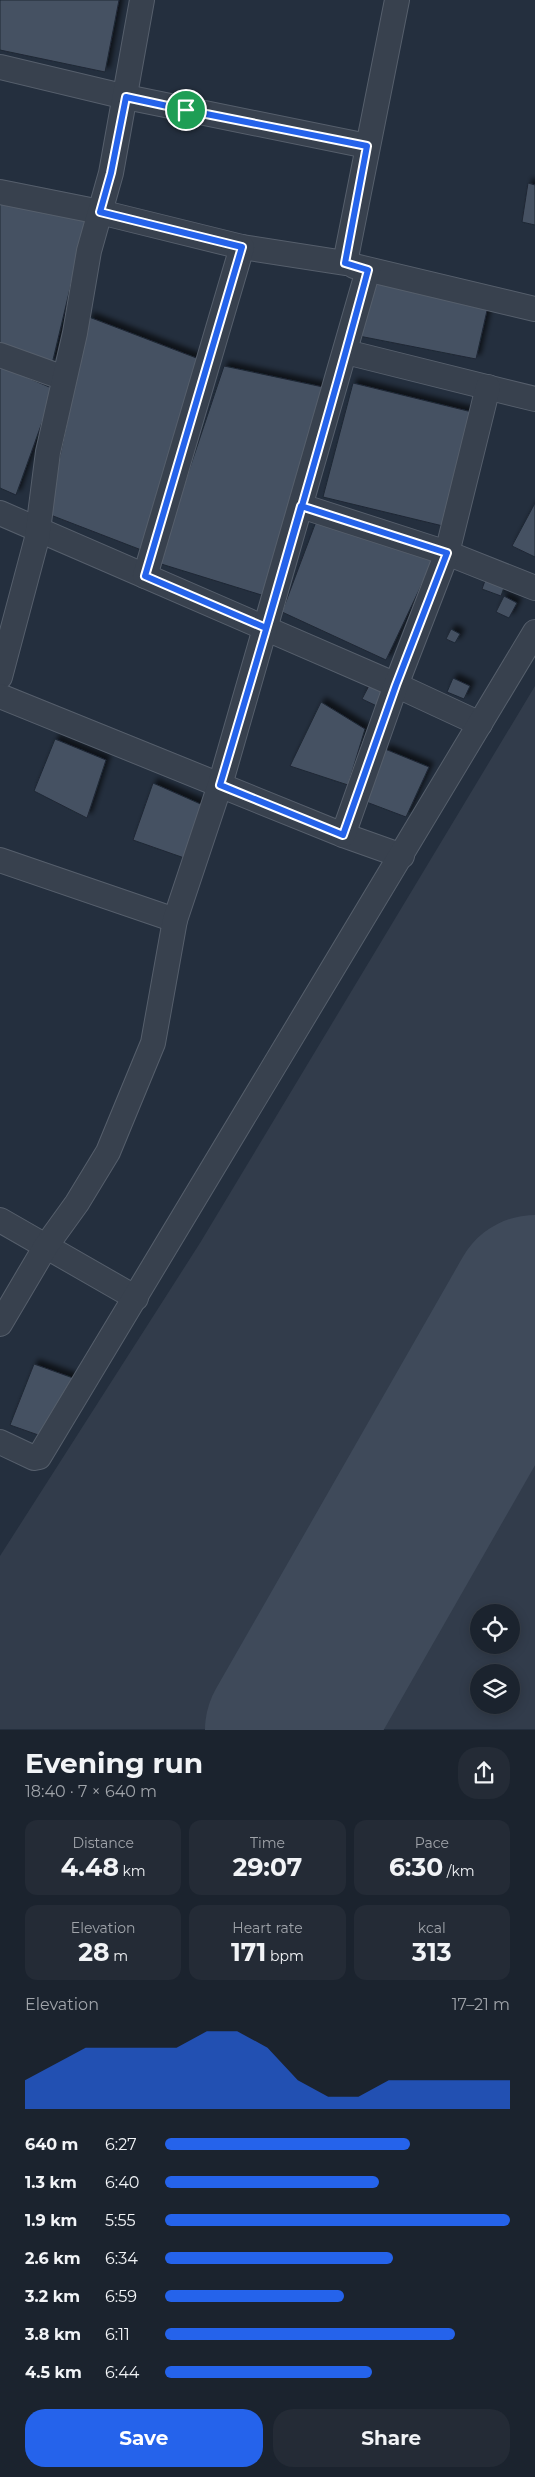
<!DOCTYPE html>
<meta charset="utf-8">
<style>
body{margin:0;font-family:Montserrat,sans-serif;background:#242b36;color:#f1f3f6;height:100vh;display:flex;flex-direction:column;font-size:19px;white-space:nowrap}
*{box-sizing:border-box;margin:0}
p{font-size:16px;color:#a0a4aa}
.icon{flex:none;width:28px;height:28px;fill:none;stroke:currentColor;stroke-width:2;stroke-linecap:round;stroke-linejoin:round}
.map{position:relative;height:1730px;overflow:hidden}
.panel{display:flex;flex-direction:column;background:#1b232e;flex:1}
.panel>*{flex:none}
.buttons{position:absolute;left:470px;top:1604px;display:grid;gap:10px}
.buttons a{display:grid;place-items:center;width:50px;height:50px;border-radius:50%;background:#1b232e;box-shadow:0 2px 12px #0003,0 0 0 1px #39404a;font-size:25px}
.pin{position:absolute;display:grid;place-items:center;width:42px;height:42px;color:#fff;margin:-21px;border:2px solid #fff;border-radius:50%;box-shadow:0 1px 5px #0007}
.round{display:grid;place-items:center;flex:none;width:52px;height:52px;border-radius:20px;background:#242b36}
.head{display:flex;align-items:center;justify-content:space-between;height:85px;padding:0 25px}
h1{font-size:28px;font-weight:700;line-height:38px}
.figures{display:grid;grid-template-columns:repeat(3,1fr);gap:8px;height:85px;padding:5px 25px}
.figures div{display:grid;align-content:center;border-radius:12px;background:#242b36;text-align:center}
.figures b{font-size:25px;font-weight:700}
.figures small{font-size:14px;font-weight:400}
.figures p{font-size:14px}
.chart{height:140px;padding:10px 25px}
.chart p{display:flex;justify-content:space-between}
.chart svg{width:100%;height:90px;margin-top:5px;fill:#2563eb;opacity:.7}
.primary-button{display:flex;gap:10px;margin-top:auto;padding:10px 25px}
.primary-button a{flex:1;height:58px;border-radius:20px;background:#2563eb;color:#fff;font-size:20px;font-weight:700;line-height:58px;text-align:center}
.primary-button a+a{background:#242b36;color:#f1f3f6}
ul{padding:0 25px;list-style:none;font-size:16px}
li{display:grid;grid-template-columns:80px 60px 1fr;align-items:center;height:38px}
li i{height:12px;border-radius:6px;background:#2563eb}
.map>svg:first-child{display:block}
.airport{fill:#323c4b;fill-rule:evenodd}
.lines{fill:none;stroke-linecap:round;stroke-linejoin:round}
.runway{stroke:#3f4a5a;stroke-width:166}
.building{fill:#455162;stroke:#1f2835;filter:url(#shadow)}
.street-casing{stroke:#565f6c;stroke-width:26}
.street{stroke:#38414e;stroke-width:24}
.route-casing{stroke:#fff;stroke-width:10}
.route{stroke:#2563eb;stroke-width:6}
</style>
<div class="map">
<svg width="535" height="1730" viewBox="0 0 535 1730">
<defs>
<filter id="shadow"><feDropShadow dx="4.5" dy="-4.5" stdDeviation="2.5" flood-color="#0009"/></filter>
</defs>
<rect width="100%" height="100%" fill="#242f3e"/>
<!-- airport -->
<path class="airport" d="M 535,686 L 535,1729 L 0,1729 L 0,1556 L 200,1243 ZM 479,1612 L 511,1612 L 511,1645 L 479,1645 ZM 479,1672 L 511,1672 L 511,1705 L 479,1705 Z"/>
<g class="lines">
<!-- runway -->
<polyline class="runway" points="288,1730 535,1298"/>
</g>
<!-- building -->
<g class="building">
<polygon points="0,0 119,0 105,72 0,50"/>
<polygon points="528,183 535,185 535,225 522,222"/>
<polygon points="0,200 87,217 52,364 0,343"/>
<polygon points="372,279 488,306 476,359 359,336"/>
<polygon points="89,317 199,359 144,551 48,514"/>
<polygon points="0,366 54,389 16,495 0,488"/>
<polygon points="224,366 323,387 268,597 158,563"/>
<polygon points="353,383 476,413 443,526 323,497"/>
<polygon points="535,503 535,557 512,546"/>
<polygon points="317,519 437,552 386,660 282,612"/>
<polygon points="487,575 506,582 501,596 482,589"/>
<polygon points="504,596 517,603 509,618 496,612"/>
<polygon points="451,629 460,634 455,643 446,639"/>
<polygon points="453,678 470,686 464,699 447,692"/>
<polygon points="372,680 388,688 379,707 362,699"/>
<polygon points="321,702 365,729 348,785 290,766"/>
<polygon points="55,739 106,760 87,818 34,791"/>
<polygon points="385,749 429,767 406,817 361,800"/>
<polygon points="153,783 205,806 190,860 133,840"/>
<polygon points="34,1364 73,1378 44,1437 10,1425"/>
</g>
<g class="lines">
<defs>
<g id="street">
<polyline points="0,67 126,97 367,146"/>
<polyline points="0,192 100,212 242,247 345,263 397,0"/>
<polyline points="354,266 535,309"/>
<polyline points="346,352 535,399"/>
<polyline points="0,355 64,378"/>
<polyline points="301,506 447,553 535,588"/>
<polyline points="0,513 396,685 480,724"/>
<polyline points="145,576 242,247"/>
<polyline points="0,677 37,538 48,452 75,333 89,251 111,173 142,0"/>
<polyline points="0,696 343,835 402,856"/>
<polyline points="343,835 396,685 447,553 488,387"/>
<polyline points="0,860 175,920"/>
<polyline points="0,1220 136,1298"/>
<polyline points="0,1324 46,1246 77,1203 108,1152 153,1043 175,920 220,785 368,270"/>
<polyline points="0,1442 34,1458 39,1457 535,632"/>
</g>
</defs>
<!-- street casing -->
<use href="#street" class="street-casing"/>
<!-- street -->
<use href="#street" class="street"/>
</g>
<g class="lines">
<defs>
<path id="route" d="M 186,110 L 367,146 L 345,263 L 368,270 C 322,442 271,614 220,785 L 343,835 L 396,685 L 447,553 L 301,506 L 266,628 L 145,576 L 242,247 L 100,212 L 111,173 L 126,97 L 186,110"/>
</defs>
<!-- route casing -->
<use href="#route" class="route-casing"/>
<!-- route -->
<use href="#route" class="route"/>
</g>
</svg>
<div class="buttons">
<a><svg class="icon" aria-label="locate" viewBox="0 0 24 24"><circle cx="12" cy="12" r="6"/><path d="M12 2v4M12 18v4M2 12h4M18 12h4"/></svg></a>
<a><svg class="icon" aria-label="layers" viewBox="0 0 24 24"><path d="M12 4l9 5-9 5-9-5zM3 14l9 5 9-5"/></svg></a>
</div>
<div class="pin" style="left:186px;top:110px;background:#1e9e55"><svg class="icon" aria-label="arrive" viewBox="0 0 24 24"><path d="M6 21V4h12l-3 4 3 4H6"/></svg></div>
</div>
<section class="panel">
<div class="head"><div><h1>Evening run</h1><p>18:40 · 7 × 640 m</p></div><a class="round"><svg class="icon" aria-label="share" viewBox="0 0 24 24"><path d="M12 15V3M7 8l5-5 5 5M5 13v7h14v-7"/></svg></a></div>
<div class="figures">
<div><p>Distance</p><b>4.48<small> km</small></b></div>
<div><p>Time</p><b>29:07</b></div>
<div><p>Pace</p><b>6:30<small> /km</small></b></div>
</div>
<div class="figures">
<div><p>Elevation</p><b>28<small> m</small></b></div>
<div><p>Heart rate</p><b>171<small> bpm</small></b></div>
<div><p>kcal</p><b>313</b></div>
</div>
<div class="chart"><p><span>Elevation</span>17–21 m</p>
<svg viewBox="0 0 160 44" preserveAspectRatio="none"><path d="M0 44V30L10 22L20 14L30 14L40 14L50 14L60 6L70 6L80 14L90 30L100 38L110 38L120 30L130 30L140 30L150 30L160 30V44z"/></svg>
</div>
<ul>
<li><b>640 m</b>6:27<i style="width:71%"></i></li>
<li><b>1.3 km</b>6:40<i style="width:62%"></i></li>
<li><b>1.9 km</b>5:55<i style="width:100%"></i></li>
<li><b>2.6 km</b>6:34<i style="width:66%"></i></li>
<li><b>3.2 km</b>6:59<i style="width:52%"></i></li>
<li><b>3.8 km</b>6:11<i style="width:84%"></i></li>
<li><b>4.5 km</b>6:44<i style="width:60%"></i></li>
</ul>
<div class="primary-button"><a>Save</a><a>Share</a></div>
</section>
